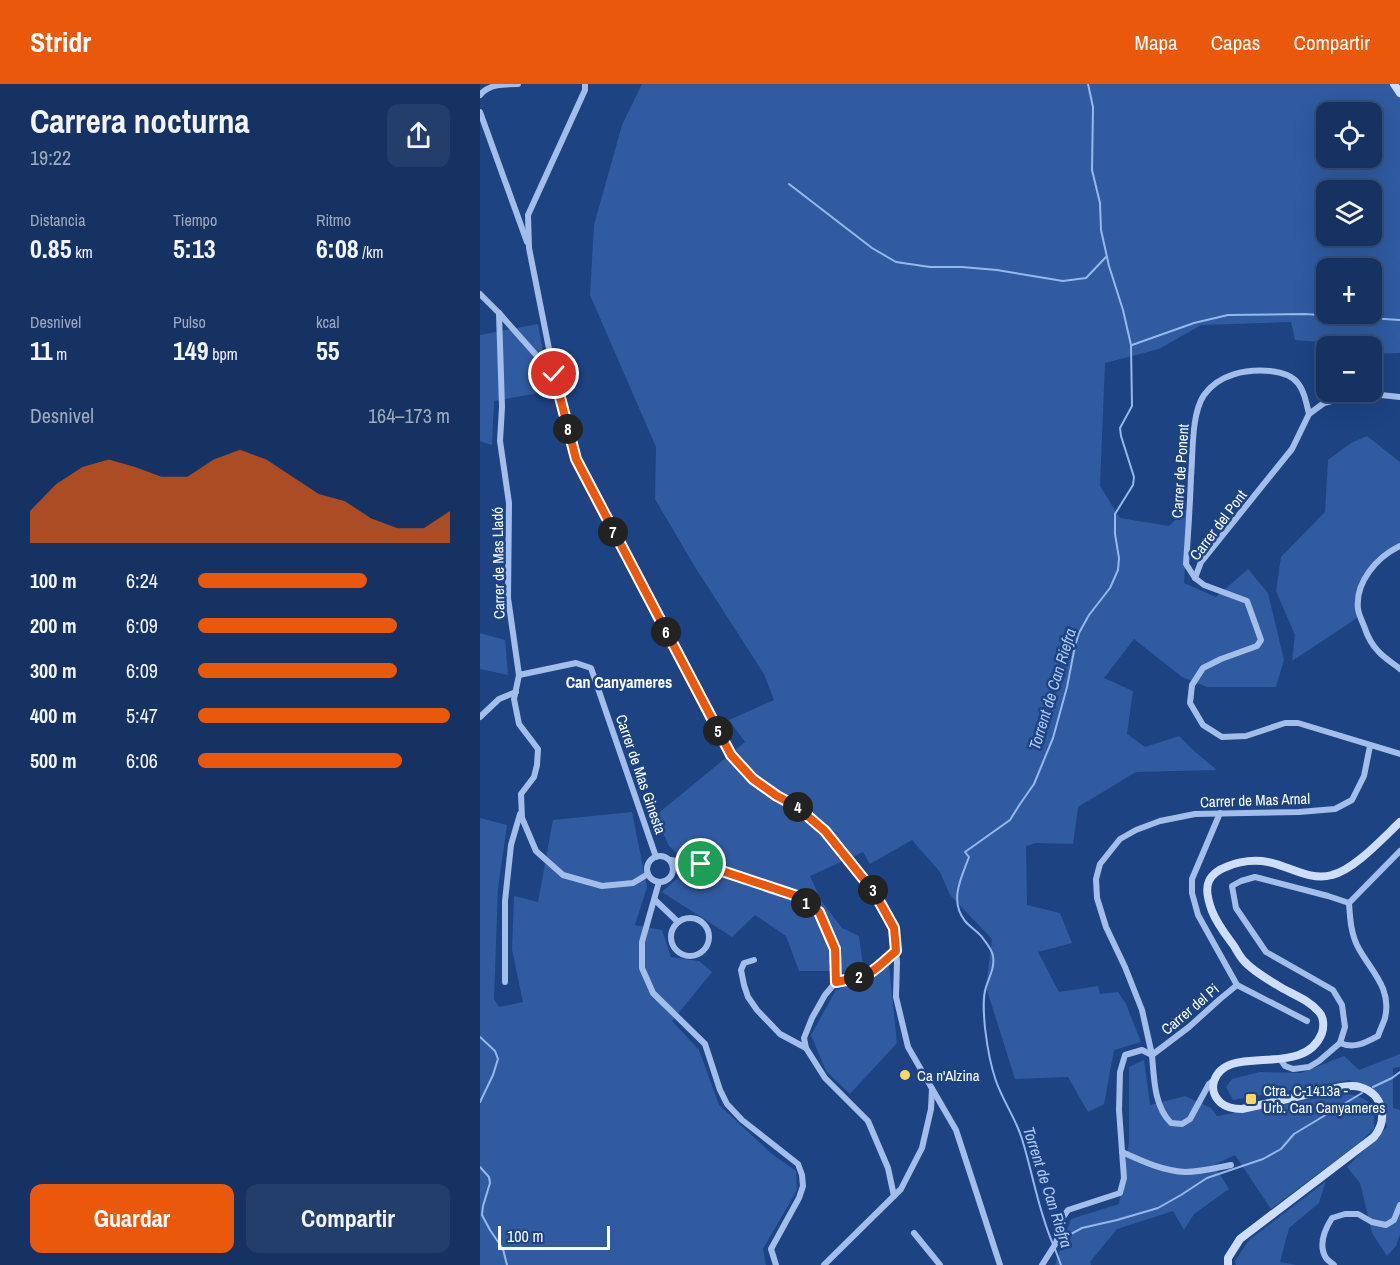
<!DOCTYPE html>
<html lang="es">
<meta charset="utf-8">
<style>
body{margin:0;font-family:"Archivo Narrow",sans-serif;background:#233e6b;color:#f1f3f6;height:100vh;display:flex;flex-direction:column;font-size:22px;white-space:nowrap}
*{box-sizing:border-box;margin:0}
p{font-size:20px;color:#9eaabe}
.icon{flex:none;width:33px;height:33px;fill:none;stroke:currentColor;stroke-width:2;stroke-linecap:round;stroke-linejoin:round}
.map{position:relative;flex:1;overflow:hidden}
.side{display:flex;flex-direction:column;background:#163262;width:480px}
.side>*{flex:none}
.fabs{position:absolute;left:836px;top:18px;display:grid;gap:12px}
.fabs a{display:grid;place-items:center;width:66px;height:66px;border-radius:12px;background:#163262;box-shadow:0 6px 24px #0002,0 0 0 2px #354d77;font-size:30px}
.scale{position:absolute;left:18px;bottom:15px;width:112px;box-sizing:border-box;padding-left:6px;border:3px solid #fff;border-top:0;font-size:16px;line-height:21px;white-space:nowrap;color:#fff;-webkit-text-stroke:4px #1d4383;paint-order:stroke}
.pin{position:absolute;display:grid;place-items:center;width:51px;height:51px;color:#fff;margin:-26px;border:3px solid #fff;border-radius:50%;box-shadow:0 2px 6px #0007}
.km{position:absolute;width:30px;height:30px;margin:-15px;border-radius:50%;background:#222;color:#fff;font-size:16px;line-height:30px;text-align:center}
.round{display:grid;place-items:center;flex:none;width:63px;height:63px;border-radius:12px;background:#233e6b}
.overview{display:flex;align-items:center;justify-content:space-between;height:102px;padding:0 30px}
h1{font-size:33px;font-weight:800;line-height:45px}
.figures{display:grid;grid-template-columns:repeat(3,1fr);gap:9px;height:102px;padding:6px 30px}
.figures div{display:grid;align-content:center}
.figures b{font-size:26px;font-weight:800}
.figures small{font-size:16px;font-weight:400}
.figures p{font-size:16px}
.chart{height:168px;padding:12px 30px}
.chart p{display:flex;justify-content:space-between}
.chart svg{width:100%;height:108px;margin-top:6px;fill:#ea580c;opacity:.7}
.button{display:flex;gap:12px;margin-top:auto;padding:12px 30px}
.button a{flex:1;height:69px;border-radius:12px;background:#ea580c;color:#fff;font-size:24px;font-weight:800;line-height:69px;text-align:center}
.button a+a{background:#233e6b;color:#f1f3f6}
ul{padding:0 30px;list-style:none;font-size:20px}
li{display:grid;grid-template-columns:96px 72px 1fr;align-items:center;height:45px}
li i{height:15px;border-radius:8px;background:#ea580c}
header{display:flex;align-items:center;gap:36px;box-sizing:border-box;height:84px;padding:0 30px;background:#ea580c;color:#fff}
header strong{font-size:28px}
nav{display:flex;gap:33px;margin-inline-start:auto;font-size:21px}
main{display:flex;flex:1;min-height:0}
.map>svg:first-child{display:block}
.green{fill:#305ba1;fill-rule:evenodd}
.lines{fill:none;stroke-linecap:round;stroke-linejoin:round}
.stream{stroke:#96b8ec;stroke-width:2}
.street{stroke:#a3beea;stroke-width:6}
.secondary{stroke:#ceddf8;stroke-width:8}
.route-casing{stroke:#fff;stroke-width:12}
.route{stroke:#ea580c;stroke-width:8}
.poi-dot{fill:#fad861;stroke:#1d4383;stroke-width:2}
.labels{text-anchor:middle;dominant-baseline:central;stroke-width:5;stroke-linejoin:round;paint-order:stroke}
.street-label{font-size:15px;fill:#fff;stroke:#1d4383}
.poi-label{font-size:15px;fill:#fff;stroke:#1d4383;text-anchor:start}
.neighbourhood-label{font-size:16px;font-weight:bold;fill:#fff;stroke:#1d4383}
.water-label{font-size:16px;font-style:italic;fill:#aec9f2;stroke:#1d4383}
</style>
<header>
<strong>Stridr</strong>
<nav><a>Mapa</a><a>Capas</a><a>Compartir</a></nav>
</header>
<main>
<section class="side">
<div class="overview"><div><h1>Carrera nocturna</h1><p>19:22</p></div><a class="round"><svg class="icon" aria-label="share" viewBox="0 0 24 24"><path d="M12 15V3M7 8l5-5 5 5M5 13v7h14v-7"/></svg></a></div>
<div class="figures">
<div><p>Distancia</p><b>0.85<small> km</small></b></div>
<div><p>Tiempo</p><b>5:13</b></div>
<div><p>Ritmo</p><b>6:08<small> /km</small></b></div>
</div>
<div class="figures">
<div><p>Desnivel</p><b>11<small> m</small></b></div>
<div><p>Pulso</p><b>149<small> bpm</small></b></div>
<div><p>kcal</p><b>55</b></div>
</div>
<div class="chart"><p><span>Desnivel</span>164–173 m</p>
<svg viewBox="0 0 160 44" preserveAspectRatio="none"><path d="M0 44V31L10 20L20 13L30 10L40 13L50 17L60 17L70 10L80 6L90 10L100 17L110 24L120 27L130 34L140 38L150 38L160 31V44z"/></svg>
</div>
<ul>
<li><b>100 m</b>6:24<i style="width:67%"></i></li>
<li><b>200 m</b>6:09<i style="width:79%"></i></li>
<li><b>300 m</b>6:09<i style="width:79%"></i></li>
<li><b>400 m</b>5:47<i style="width:100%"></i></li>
<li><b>500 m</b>6:06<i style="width:81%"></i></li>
</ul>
<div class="button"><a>Guardar</a><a>Compartir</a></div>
</section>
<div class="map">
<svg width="920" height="1181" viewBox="0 0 920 1181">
<rect width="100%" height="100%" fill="#1d4383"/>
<!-- green -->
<g class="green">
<path d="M 162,0 L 920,0 L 920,269 L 891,270 L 891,262 L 846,262 L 846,307 L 842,308 L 840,258 L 815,256 L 811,238 L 721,241 L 679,265 L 625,279 L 620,402 L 640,434 L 689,442 L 709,423 L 704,499 L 736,513 L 768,485 L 788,509 L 804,576 L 796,603 L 727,603 L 702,593 L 654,555 L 624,594 L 653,607 L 647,650 L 665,663 L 699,652 L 713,666 L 737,686 L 656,688 L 598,723 L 593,760 L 556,759 L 546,762 L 547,821 L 580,829 L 592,859 L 558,868 L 579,908 L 618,902 L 620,910 L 638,908 L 646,920 L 661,958 L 634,966 L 624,1020 L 608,1028 L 588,993 L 535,995 L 506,903 L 512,855 L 470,811 L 460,788 L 432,756 L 390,780 L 383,768 L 330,792 L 342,818 L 362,844 L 379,852 L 385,897 L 392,895 L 409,881 L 417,959 L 370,1010 L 346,987 L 331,951 L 356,906 L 364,903 L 363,887 L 319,887 L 306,852 L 275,831 L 252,853 L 182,808 L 211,782 L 189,762 L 175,732 L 265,658 L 249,636 L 294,616 L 284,590 L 215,483 L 175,415 L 176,363 L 110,211 L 114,141 L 142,41 ZM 846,28 L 891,28 L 891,74 L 846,74 ZM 846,106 L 891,106 L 891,152 L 846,152 ZM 846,184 L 891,184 L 891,230 L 846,230 Z"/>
<polygon points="58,240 70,307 14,317 12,361 0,357 0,251"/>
<polygon points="887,352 920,378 920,462 911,466 882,498 877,534 812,577 815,551 796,507 801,473 845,428 848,376 871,359"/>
<polygon points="0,549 25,556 28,591 0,585"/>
<polygon points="152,728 167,803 155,841 182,846 191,873 219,877 232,888 192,937 219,966 239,1021 292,1070 316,1087 317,1106 283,1165 286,1181 0,1181 0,734 27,741 18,804 14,915 19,923 43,918 32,866 34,812 58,818 73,736"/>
<polygon points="920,970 920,983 913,984 913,1024 920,1026 920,1150 916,1162 907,1172 892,1149 880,1099 867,1083 907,1043 900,1017 870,996 753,1016 746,1003 752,995 780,988 821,989 864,972 879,986"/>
<path d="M 664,976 L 670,1021 L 705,1012 L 731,1024 L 737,1032 L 865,1009 C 889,1015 895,1017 894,1045 L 878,1060 L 791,1125 L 755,1071 L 734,1081 L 749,1105 L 714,1130 L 704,1146 L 693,1127 L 637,1145 L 610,1178 L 611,1181 L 575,1181 L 591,1135 L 639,1120 L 649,1058 L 649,983 Z"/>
<polygon points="846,1097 839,1119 809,1144 800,1178 816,1181 756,1181 755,1177 769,1156"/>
</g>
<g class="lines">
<!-- stream -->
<g class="stream">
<polyline points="309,100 392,164 416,178 450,183 482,183 517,186 583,197 606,194 626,173"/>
<polyline points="652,261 714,239 748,231 825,230 920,236"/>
<polyline points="0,953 15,967 18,975 13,991 0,1018"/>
<polyline points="893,1003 912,994 920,988"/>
<polyline points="0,1083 9,1093 10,1099 3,1122 2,1131 10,1146 23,1165 27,1181"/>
<polyline points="578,1157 602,1144 637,1136 678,1124 701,1111 727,1094 783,1075 801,1065 814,1050 882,1009"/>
<path d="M 573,1160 C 558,1126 553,1090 542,1055 C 536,1035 523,1017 516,997 C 510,980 507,961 505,944 C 504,931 502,916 506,903 C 509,893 515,884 513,872 C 512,865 506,859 502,853 C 497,847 490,843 485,837 C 469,817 481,794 489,773 L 485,768 L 530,736 L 540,720 L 554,700 L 573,654 L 587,603 L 595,562 L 599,549 L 609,531 L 630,504 L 638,486 L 639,474 L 635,450 L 635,430 L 653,401 L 654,393 L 641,352 L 640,344 L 652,322 L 651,261 L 643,226 L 629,182 L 621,146 L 620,119 L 612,86 L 613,23 L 608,0"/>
<polyline points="575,1165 581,1181"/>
</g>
<!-- street -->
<g class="street">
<polyline points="105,0 105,6 48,131 49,164 74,290 96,375 251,671 273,695 297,712 316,722 345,746 394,808 414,844 417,878 416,913 428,963 476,1046 520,1181"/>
<path d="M 0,11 C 9,0 24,0 38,0"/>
<polyline points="0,28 47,158"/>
<polyline points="0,210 19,229 73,290"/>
<polyline points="19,229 22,323 20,357 29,419 28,514 39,591 34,615 39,640 58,665 57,681 54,693 41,710 42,734 56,767 83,791 122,802 153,799 168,790"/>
<polyline points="920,313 882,309 844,319 829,330 812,365 721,478 715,494 724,501 767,517 781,556 777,562 741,575 723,584 712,601 710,619 723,641 742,653 766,652 805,639 818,639 920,670"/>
<path d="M 920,462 C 897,473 875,498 878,525 C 879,531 882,537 884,542 C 887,551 892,561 898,567 C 904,574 913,579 920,585"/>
<path d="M 715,494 L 706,480 C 708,451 710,422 711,393 C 713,370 711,330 724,311 C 739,290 766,285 790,287 C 820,290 823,304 829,330"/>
<polyline points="39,591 96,579 111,584 176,773"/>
<polyline points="0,633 19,615 36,608"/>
<polyline points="740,729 712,795 712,809 718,831 757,901"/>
<circle cx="180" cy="785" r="13"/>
<polyline points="190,776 221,780 279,799 317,812 339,828 355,865 356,898"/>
<polyline points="179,798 162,858 162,884 173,909 225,960 240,1006 247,1020 262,1036 318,1080 322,1091 323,1102 319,1114 291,1165 296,1181"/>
<polyline points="175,816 198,838"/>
<polyline points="869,819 920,767"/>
<circle cx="210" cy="853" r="19"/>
<polyline points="274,876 264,879 261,886 264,901 268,913 277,926 300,950 326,964 345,994 388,1037 408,1084 414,1112"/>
<polyline points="25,898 25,817 31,761 40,730"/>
<polyline points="827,937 757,901 740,915 709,943 672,971 662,926 645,883 626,843 617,814 616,795 620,780 640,755 656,746 680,737 715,730 819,728 855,725 872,716 884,692 890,662"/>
<path d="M 860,959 C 874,965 885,959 898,952 C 900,946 903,940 905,934 C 912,905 892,888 879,865 C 871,851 870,835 869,819"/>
<polyline points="326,964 324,954 332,934 345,911 356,898 386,892 416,867"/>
<polyline points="800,975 805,982 813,985 829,983 839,977 860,959 865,943 862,921 853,906 786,868 756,824 752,802 761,797 775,793 848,812 869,819"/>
<path d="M 642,1068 C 662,1077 683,1087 705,1088 C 721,1088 736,1084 751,1081"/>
<polyline points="434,1149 460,1181"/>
<polyline points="344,1181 421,1105 442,1064 451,1025 452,1005"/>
<path d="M 562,1181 L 576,1159 L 583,1133 L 588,1126 L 640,1109 L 644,1094 L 639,1026 L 640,988 L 645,971 L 662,966 L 672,971 C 674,994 674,1022 691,1039 L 702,1040 L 710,1035 L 729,1000 L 733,997"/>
<path d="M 854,1181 C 852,1179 848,1177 846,1174 C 838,1161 845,1145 852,1134 L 865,1130 L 878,1130 L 892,1138 L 906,1141 L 914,1136 L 920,1121"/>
</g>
<!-- secondary -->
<g class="secondary">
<polyline points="914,0 920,9"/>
<path d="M 748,1181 L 748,1174 L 760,1155 L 894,1053 C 908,1036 904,1010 880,1003 C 874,1001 867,1002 861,1003 L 762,1025 C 754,1025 747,1024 741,1019 C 726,1006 734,986 752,980 C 780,971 828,985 842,949 C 844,943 844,933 839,928 C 828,915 811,910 797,901 C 787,895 771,885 764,877 C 760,873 757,867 754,862 C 746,851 737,840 732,827 C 729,819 725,805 729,797 C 732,790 740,785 746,783 C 757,778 769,776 782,777 C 805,779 828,798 852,791 C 874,786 903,754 920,738"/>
</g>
</g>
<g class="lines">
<defs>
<polyline id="route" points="74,290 96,375 251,671 273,695 297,712 316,722 345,747 394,808 414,844 416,867 399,882 386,892 356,898 355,865 339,828 317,812 221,780"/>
</defs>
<!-- route casing -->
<use href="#route" class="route-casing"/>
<!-- route -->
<use href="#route" class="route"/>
</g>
<!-- markers -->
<g class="poi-dot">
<circle cx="425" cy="991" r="6"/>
<rect x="765" y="1009" width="12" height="12" rx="3"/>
</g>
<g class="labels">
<!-- street labels -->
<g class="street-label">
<text transform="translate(700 387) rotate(-86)">Carrer de Ponent</text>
<text transform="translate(738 441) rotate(-53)">Carrer del Pont</text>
<text transform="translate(18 479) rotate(-91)">Carrer de Mas Lladó</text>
<text transform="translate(161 690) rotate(71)">Carrer de Mas Ginesta</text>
<text transform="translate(775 716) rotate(-2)">Carrer de Mas Arnal</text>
<text transform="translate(710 925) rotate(-40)">Carrer del Pi</text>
</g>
<!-- poi labels -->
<g class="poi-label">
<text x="437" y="991">Ca n'Alzina</text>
<text x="783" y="1006">Ctra. C-1413a -<tspan x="783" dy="17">Urb. Can Canyameres</tspan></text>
</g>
<!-- neighbourhood labels -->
<g class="neighbourhood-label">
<text x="139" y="598">Can Canyameres</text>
</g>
<!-- water labels -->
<g class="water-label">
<text transform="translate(572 605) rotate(-73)">Torrent de Can Riefra</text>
<text transform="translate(568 1103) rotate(72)">Torrent de Can Riefra</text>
</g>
</g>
</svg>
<div class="fabs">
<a><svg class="icon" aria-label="locate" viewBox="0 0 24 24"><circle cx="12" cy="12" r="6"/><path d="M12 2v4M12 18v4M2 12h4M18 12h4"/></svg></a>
<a><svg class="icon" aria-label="layers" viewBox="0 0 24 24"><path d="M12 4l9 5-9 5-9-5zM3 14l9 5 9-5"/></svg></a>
<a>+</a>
<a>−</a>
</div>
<div class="scale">100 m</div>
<div class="pin" style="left:221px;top:780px;background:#1e9e55"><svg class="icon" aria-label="arrive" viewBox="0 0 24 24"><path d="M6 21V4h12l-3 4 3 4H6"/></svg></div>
<div class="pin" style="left:74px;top:290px;background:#d93025"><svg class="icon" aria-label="check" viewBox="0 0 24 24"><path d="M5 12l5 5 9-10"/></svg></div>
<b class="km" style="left:326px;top:819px">1</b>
<b class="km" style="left:379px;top:893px">2</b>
<b class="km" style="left:393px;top:806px">3</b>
<b class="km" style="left:318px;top:723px">4</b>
<b class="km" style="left:238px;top:647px">5</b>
<b class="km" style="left:186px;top:548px">6</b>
<b class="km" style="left:133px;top:448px">7</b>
<b class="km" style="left:88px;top:345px">8</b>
</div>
</main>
